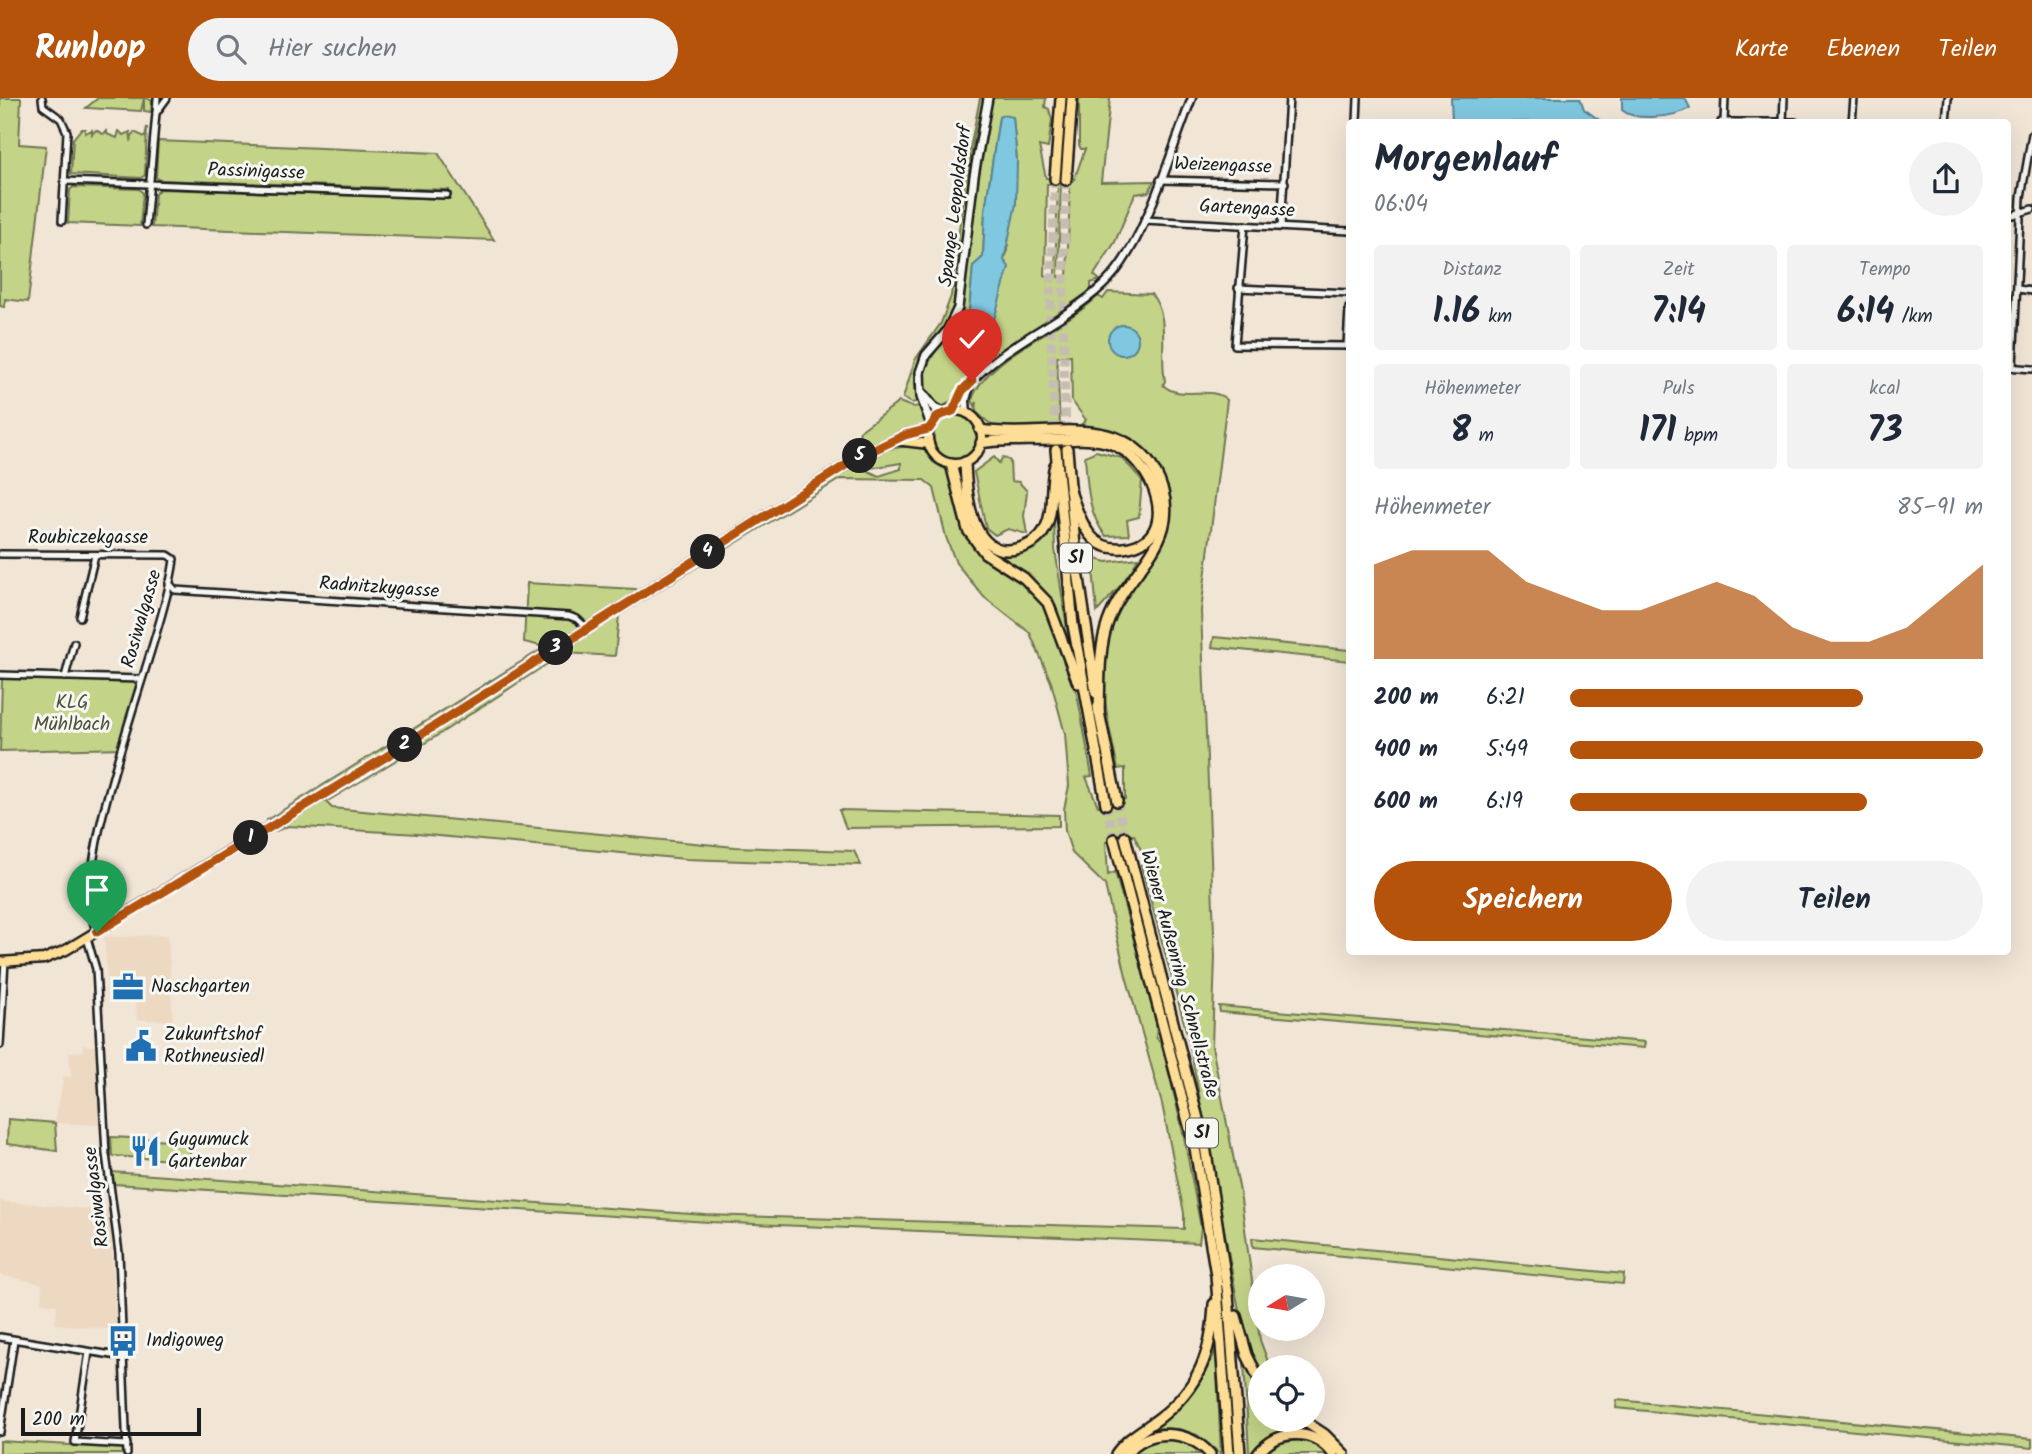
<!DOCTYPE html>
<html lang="de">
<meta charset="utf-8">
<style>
body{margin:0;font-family:Kalam,sans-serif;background:#f2f2f3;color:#1f2937;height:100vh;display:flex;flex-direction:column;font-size:26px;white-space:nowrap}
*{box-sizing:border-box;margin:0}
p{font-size:23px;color:#747a83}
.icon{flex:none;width:38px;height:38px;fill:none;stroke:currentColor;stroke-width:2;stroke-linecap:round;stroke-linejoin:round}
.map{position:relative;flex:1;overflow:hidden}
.drawer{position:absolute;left:1346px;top:21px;width:665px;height:836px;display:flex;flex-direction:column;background:#fff;border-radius:7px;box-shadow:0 7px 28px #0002}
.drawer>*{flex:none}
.needle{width:46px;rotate:259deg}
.fabs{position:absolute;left:1248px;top:1166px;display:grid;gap:14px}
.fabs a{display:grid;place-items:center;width:77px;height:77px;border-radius:50%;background:#fff;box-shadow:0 7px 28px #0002;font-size:35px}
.scale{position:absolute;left:21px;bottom:18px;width:180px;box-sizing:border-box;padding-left:7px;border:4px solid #1c1c1c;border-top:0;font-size:19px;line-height:24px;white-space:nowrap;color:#1c1c1c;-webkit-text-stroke:5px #f6f6f2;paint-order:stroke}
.pin{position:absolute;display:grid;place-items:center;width:60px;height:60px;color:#fff;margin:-72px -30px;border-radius:50% 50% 50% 0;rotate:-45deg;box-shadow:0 0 7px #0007}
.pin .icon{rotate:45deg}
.km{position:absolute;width:35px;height:35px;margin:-18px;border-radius:50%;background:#222;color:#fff;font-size:19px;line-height:35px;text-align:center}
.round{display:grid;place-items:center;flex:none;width:74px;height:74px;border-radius:37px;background:#f2f2f3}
.headline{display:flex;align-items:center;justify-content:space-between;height:119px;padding:0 28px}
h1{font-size:38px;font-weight:700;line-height:52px}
.metrics{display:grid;grid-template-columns:repeat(3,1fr);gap:10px;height:119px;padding:7px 28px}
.metrics div{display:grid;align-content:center;border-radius:7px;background:#f2f2f3;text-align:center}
.metrics b{font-size:35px;font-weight:700}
.metrics small{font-size:19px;font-weight:400}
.metrics p{font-size:19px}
.chart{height:196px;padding:14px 28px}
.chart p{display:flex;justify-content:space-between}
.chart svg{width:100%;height:126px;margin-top:7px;fill:#b45309;opacity:.7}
.cta{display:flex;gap:14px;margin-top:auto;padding:14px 28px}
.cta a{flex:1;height:80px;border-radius:42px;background:#b45309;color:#fff;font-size:28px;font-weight:700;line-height:80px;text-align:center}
.cta a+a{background:#f2f2f3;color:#1f2937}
ul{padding:0 28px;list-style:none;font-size:23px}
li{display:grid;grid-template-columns:112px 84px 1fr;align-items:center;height:52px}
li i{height:18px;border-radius:9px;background:#b45309}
header{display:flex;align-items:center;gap:42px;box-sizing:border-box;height:98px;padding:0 35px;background:#b45309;color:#fff}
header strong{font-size:33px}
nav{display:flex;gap:38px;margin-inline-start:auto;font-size:24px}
.search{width:490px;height:63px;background:#f2f2f3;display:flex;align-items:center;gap:18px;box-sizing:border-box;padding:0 24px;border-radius:38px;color:#747a83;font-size:26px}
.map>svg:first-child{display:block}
.built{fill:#edd9c2}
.green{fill:#c3d387;stroke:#707852;stroke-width:2;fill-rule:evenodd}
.water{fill:#80c7e0;stroke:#588392;stroke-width:2}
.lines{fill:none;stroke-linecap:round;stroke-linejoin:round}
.motorway-tunnel{stroke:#c6bdb1;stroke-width:9;stroke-dasharray:9 4.5;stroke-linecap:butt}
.minor-casing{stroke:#1c1c1c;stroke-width:10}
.tertiary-casing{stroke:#1c1c1c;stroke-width:11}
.secondary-casing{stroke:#1c1c1c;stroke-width:12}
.primary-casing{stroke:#1c1c1c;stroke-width:13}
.motorway-casing{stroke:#1c1c1c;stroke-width:14}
.minor{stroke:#f6f6f2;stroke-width:5}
.tertiary{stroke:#f6f6f2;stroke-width:6}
.secondary{stroke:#f6f6f2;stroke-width:7}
.primary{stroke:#fedd96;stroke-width:8}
.motorway{stroke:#fedd96;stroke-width:9}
.route-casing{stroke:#fff;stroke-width:14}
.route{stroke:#b45309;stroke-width:9}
.labels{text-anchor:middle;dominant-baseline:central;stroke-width:6;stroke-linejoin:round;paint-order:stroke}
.shield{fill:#f6f6f2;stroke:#5d5d5c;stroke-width:2}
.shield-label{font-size:18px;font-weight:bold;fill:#1c1c1c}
.street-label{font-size:19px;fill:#1c1c1c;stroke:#f6f6f2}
.park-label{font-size:19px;fill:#4e533c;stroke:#f6f6f2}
.poi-label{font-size:19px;fill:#1c1c1c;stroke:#f6f6f2;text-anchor:start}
</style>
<header>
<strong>Runloop</strong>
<div class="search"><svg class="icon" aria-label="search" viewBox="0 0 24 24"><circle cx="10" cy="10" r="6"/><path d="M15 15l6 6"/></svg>Hier suchen</div>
<nav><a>Karte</a><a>Ebenen</a><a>Teilen</a></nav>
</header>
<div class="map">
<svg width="2032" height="1356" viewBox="0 0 2032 1356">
<rect width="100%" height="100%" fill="#f1e5d6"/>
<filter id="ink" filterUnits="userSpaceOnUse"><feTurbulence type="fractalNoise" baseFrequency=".0143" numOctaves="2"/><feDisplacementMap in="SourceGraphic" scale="14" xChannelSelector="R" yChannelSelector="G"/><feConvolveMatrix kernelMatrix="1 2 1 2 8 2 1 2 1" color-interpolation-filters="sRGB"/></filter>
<g filter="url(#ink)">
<!-- built -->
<g class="built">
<polygon points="168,837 173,922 137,922 135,889 108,892 104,839"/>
<polygon points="83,947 97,948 101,1027 55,1025 64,978 71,979 69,954 83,953"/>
<polygon points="0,1103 110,1113 116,1232 55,1226 57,1207 41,1205 42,1186 0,1177"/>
</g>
<!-- green -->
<g class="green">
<polygon points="0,0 21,0 19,46 46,48 28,204 5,201 4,209 0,208"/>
<polygon points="98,0 147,0 152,3 151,14 144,13 144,1 141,13 86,10"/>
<path d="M 980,0 L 985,0 C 968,47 967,104 961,154 C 959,173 958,194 952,212 C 941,245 902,264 919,303 L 912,305 L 903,300 L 915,262 L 941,225 L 951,198 L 967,66 Z"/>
<path d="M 991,0 L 1046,0 L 1045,9 L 1049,11 L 1052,22 L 1048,50 L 1039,48 L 1046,80 L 1074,82 L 1085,51 L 1081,51 L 1079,47 L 1079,0 L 1110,0 L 1101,84 L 1154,83 L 1149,94 L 1135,96 L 1115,144 L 1094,177 L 1100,182 L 1091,185 L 1091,192 L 981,268 C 968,278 954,306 941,309 C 895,290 950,238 961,215 L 978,78 ZM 1003,17 L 1013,20 L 1017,63 L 1007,155 L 967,236 L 973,169 L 983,159 L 985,113 L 999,20 ZM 1058,85 L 1055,177 L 1045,178 L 1047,86 ZM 1061,85 L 1070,86 L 1067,180 L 1058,179 Z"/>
<polygon points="147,29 145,77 141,80 71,76 73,41 81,31 85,31 85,35 92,32 92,36 96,32 103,36 107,33 107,36 117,40 119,33 123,37 130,34 131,41 134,34 145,39"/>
<polygon points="158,43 438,55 494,142 152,129 155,96 160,91 449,101 449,92 159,82 156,79"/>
<polygon points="73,89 139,91 143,95 140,128 68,125 70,92"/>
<path d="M 1108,194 L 1151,196 C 1171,218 1159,255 1165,283 L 1163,287 C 1180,304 1211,286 1227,302 L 1201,513 L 1215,859 L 1212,948 L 1240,1094 L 1260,1242 L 1270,1269 L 1260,1269 L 1260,1275 L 1244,1239 L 1189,943 L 1141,767 L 1147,765 L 1134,737 L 1106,744 L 1108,777 L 1115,774 L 1157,925 L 1156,939 L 1163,949 L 1184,1039 L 1201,1130 L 1199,1145 L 709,1124 L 114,1086 L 112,1074 L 705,1117 L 1184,1131 L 1184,1115 L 1162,1006 L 1126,878 L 1105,787 L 1072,755 L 1065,733 L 1064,711 L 1069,688 L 1065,636 L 1051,584 L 1030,535 L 984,499 L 956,465 L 946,439 L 934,390 L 924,382 L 840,381 L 619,517 L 615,558 L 564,555 L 435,639 L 326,704 L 332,710 L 735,749 L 854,753 L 861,767 L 686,761 L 417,736 L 288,728 L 276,733 L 267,722 L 545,549 L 524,544 L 527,485 L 635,491 L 644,501 L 855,367 L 879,378 L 901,371 L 901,365 L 871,370 L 866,363 L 887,351 L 917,347 L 924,350 L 933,364 L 952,375 C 961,399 956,425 972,447 C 994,476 1031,482 1048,512 C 1075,559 1082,626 1092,678 L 1086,679 L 1098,708 L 1125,701 L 1125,670 L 1118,671 C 1109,630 1097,580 1107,538 C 1115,503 1143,482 1160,452 C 1175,425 1173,370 1143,353 C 1124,342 1097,338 1076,331 L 1086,322 L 1072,303 L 1071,257 L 1057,259 L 1060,329 L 995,330 L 976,314 L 977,304 L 975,308 L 972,302 C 985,259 1067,229 1098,198 L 1103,201 Z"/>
<polygon points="899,304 912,309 922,308 927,321 924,328 899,335 866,350 856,350 860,333"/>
<circle cx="955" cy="339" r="22"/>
<path d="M 1096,353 L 1122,360 L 1142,382 L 1139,419 L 1127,422 L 1129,437 L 1106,438 C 1088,417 1087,385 1085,358 Z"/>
<polygon points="994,359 999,365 1003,359 1010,363 1011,383 1019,384 1027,393 1024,418 1027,436 1008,431 995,437 986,430 974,374"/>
<polygon points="956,371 961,371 973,431 989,449 1025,452 1054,421 1055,451 1069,543 1048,501 979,445 966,418"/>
<polygon points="1092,460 1107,464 1138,460 1130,477 1097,514"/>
<polygon points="1214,539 1349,552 1349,563 1212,549"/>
<polygon points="2,580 137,583 143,585 125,650 0,653"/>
<polygon points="839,712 1059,717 1059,728 846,730"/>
<polygon points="1219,908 1645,944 1644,950 1220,914"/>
<polygon points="8,1021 55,1025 57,1053 7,1046"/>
<polygon points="111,1039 191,1043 189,1063 112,1058"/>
<polygon points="1252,1140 1624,1176 1623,1186 1253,1149"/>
<path d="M 1216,1252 L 1221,1356 L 1197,1337 L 1179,1331 L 1155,1330 C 1185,1308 1202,1287 1216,1252 Z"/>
<polygon points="1244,1264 1260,1291 1260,1321 1291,1321 1308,1333 1289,1331 1274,1336 1249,1356"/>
<polygon points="1617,1302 2032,1341 2032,1350 1616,1310"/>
<path d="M 1162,1340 C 1179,1340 1191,1343 1204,1356 L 1131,1356 L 1143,1346 Z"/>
<polygon points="1303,1341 1324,1350 1328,1356 1264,1356 1275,1346"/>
<polygon points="0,1343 123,1350 124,1356 0,1356"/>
</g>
<!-- water -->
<g class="water">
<polygon points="1451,0 1580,0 1584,11 1602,24 1452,24"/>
<path d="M 1622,0 L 1685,0 L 1690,10 C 1675,19 1635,24 1622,12 Z"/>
<polygon points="1003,17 1013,19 1017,63 1016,106 1004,162 1009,169 992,228 975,240 967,236 973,168 983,159 985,113 999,19"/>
<circle cx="1123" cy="242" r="15"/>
</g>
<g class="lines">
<!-- motorway-tunnel -->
<g class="motorway-tunnel">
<polyline points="1055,81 1050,215 1056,352"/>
<polyline points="1066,82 1063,213 1066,339"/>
<polyline points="1117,703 1125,739"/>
<polyline points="1106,706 1114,741"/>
</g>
<defs>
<g id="minor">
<polyline points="42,0 43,8 61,21 67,34 62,123"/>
<polyline points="156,15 157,0"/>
<polyline points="1357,24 1358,0"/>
<polyline points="1721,24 1795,24"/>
<polyline points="1724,24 1725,0"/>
<polyline points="1783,24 1784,0"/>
<polyline points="1852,24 1854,0"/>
<polyline points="1946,24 1948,0"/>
<polyline points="1160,82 1285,85"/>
<polyline points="65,83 447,97"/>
<polyline points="2007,115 2013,117 2032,111"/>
<polyline points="1144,122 1349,133"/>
<polyline points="146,127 156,15 167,0"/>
<polyline points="1245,127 1235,247 1349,248"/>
<polyline points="1281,129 1289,0"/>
<polyline points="1238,190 1349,195"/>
<polyline points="2018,191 2032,193"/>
<polyline points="1347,248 1349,210"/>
<polyline points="2007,269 2032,271"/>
<polyline points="2013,269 2021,99 2032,36"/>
<path d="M 0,456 L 168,457 L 174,461 C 165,541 64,772 97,834"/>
<polyline points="169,485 175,492 569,518 577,521 587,530"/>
<polyline points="80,519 95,457"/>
<polyline points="0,577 141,581"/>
<polyline points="65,579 74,545"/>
<polyline points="87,840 96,871 106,1056 119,1155 127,1356"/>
<polyline points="0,947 5,863"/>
<polyline points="0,1239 124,1259"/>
<polyline points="89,1254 75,1344 127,1347"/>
<polyline points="0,1334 14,1242"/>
</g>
<g id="tertiary">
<path d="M 953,313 C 981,249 1064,230 1110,180 C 1147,140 1171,52 1192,0"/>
<polyline points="967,316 966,302 971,285"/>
</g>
<g id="secondary">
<polyline points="921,293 934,309 944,315"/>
<polyline points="931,327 921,299 920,274 926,257 947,233 958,210 974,78 988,0"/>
</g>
<g id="primary">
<circle cx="955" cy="339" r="27"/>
<polyline points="895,342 929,346"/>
<polyline points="0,864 44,861 66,852 384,660 857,360 905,337 929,331"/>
</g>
<g id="motorway">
<polyline points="1055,81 1061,0"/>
<polyline points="1066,82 1072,0"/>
<path d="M 980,332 C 1022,339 1068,327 1108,337 C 1127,342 1145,355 1154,372 C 1192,440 1128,468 1108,524 C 1098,552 1100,585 1099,615"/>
<path d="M 981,345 C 1003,341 1027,343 1050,342 C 1069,342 1091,339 1109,345 C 1154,359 1186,443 1123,450 C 1110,451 1098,447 1090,437 C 1080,424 1075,407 1070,393"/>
<polyline points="1067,351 1076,460 1096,595"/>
<polyline points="1056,352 1073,527 1106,706"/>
<path d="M 965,364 C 966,395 971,465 1020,450 C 1030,447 1040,441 1045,431 C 1055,412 1049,388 1055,367"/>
<polyline points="951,366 968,432 985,455 1024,480 1048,505 1078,585"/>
<polyline points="1098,609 1117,703"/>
<polyline points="1125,739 1205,1048 1228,1196 1240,1356"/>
<polyline points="1114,741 1195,1050 1216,1177 1229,1356"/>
<polyline points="1236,1218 1247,1257 1260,1283"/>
<polyline points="1301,1321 1324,1336 1344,1356"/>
<path d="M 1116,1356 C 1127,1340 1143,1332 1158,1321 C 1198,1291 1212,1255 1214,1206"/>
<path d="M 1126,1356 C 1148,1329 1188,1331 1210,1356"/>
<path d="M 1258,1356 C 1278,1330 1314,1330 1333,1356"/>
</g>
</defs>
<!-- minor casing -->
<use href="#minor" class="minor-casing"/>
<!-- tertiary casing -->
<use href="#tertiary" class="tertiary-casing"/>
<!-- secondary casing -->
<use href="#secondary" class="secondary-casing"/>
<!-- primary casing -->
<use href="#primary" class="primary-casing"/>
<!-- motorway casing -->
<use href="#motorway" class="motorway-casing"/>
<!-- minor -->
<use href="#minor" class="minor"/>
<!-- tertiary -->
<use href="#tertiary" class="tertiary"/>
<!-- secondary -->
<use href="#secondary" class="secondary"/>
<!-- primary -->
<use href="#primary" class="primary"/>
<!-- motorway -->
<use href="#motorway" class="motorway"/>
</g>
</g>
<g class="lines" filter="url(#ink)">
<defs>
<polyline id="route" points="97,834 384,660 857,360 905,337 929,331 938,318 953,313 962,293 972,283"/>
</defs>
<!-- route casing -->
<use href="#route" class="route-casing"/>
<!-- route -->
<use href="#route" class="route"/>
</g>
<!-- icons -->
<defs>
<symbol id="office-bare" viewBox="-9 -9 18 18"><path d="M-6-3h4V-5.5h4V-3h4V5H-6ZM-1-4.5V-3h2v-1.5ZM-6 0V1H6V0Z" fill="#1f6fb2" stroke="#f6f6f2" stroke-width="2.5" paint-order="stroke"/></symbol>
<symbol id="civic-bare" viewBox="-9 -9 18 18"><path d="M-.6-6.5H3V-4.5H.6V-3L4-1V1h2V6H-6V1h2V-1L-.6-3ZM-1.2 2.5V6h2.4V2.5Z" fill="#1f6fb2" stroke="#f6f6f2" stroke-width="2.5" paint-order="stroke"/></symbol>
<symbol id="restaurant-bare" viewBox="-9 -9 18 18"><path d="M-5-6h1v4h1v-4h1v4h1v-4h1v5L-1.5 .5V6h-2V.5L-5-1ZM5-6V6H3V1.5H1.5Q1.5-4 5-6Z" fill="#1f6fb2" stroke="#f6f6f2" stroke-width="2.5" paint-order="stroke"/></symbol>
<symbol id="bus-bare" viewBox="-9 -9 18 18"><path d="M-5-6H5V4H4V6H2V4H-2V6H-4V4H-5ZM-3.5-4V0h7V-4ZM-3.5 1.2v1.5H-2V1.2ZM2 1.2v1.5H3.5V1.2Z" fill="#1f6fb2" stroke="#f6f6f2" stroke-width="2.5" paint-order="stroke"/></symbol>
</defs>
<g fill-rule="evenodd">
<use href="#office-bare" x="106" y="867" width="44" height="44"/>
<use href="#civic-bare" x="119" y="926" width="44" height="44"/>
<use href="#restaurant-bare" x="123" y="1031" width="44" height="44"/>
<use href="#bus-bare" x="101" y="1221" width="44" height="44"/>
</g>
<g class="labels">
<!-- shield labels -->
<g class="shield">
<rect x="1060" y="445.5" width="32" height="29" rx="5"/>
<rect x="1186" y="1020.5" width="32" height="29" rx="5"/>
</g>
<g class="shield-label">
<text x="1076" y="460">S1</text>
<text x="1202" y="1035">S1</text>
</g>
<!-- street labels -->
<g class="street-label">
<text transform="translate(1223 68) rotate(2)">Weizengasse</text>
<text transform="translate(256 74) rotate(2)">Passinigasse</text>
<text transform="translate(956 108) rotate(-83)">Spange Leopoldsdorf</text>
<text transform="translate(1247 111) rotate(3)">Gartengasse</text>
<text x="88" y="440">Roubiczekgasse</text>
<text transform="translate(379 490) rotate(4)">Radnitzkygasse</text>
<text transform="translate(142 521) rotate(-74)">Rosiwalgasse</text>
<text transform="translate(1179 876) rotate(75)">Wiener Außenring Schnellstraße</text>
<text transform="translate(97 1099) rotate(-97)">Rosiwalgasse</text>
</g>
<!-- park labels -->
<g class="park-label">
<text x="72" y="605">KLG<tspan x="72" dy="22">Mühlbach</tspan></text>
</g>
<!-- poi labels -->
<g class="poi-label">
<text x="151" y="889">Naschgarten</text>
<text x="164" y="937">Zukunftshof<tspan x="164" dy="22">Rothneusiedl</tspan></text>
<text x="168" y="1042">Gugumuck<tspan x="168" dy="22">Gartenbar</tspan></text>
<text x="146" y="1243">Indigoweg</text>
</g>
</g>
</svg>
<div class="fabs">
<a><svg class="needle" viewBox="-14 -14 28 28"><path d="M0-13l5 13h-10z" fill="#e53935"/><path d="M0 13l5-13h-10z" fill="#747a83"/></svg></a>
<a><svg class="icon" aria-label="locate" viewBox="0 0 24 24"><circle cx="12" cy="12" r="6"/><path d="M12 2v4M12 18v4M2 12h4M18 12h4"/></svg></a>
</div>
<div class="scale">200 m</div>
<div class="pin" style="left:97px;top:834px;background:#1e9e55"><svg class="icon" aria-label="arrive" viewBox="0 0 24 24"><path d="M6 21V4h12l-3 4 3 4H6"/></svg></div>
<div class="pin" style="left:972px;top:283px;background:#d93025"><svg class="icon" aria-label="check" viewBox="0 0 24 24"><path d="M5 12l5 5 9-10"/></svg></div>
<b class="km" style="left:251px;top:740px">1</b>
<b class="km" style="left:405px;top:647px">2</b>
<b class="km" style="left:556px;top:550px">3</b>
<b class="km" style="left:708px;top:454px">4</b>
<b class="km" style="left:860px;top:358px">5</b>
<section class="drawer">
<div class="headline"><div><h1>Morgenlauf</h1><p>06:04</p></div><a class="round"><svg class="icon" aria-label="share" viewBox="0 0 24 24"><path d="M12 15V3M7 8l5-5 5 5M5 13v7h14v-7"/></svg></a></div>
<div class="metrics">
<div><p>Distanz</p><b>1.16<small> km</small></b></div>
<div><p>Zeit</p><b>7:14</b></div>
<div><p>Tempo</p><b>6:14<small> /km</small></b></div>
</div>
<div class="metrics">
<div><p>Höhenmeter</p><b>8<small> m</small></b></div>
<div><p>Puls</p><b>171<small> bpm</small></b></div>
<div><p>kcal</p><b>73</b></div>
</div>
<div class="chart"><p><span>Höhenmeter</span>85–91 m</p>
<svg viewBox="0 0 160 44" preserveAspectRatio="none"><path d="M0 44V11L10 6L20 6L30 6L40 17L50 22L60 27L70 27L80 22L90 17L100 22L110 33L120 38L130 38L140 33L150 22L160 11V44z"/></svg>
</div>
<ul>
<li><b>200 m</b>6:21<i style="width:71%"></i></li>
<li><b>400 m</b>5:49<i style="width:100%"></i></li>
<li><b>600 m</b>6:19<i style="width:72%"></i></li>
</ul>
<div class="cta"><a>Speichern</a><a>Teilen</a></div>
</section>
</div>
